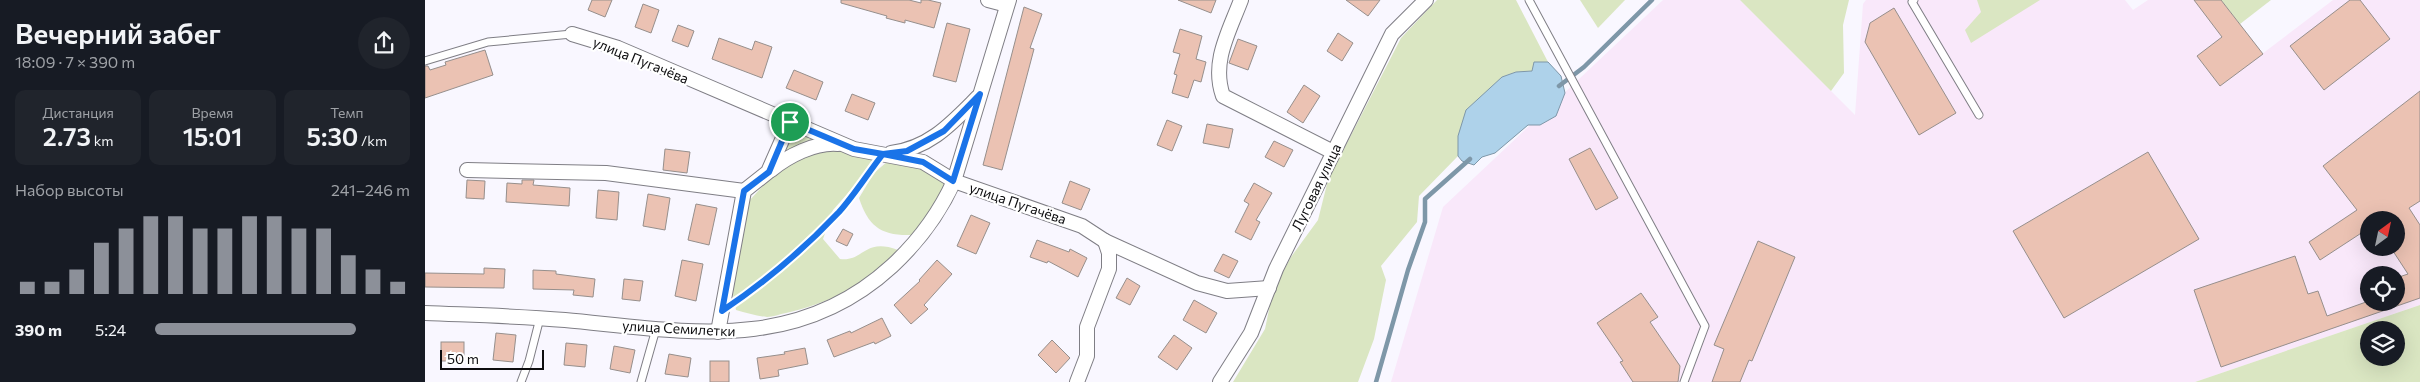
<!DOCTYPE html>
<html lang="ru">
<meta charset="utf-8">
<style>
body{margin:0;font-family:Commissioner,sans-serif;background:#20242c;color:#f1f3f6;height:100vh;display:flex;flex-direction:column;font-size:19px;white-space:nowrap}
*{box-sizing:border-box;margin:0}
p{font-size:16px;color:#9ea1a6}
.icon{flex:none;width:28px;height:28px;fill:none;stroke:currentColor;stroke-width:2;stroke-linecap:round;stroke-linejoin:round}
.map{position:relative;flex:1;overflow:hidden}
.side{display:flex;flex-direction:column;background:#171b24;width:425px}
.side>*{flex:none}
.needle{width:32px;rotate:33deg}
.controls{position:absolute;left:1935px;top:211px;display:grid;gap:10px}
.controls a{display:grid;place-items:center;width:45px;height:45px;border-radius:50%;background:#171b24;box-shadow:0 5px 20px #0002;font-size:25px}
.scale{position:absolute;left:15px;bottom:12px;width:104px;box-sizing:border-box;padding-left:5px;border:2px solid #0d0d0f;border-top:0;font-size:14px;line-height:18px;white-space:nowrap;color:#0d0d0f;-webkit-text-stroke:4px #fff;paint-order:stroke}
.pin{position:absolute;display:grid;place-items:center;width:42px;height:42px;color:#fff;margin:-21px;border:2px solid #fff;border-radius:50%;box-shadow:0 1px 5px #0007}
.round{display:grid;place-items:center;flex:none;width:52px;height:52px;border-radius:26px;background:#20242c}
.headline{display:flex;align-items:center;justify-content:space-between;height:85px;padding:0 15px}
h1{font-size:28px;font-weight:600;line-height:38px}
.metrics{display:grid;grid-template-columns:repeat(3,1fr);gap:8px;height:85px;padding:5px 15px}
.metrics div{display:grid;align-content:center;border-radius:10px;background:#20242c;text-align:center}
.metrics b{font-size:25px;font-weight:600}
.metrics small{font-size:14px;font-weight:400}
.metrics p{font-size:14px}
.chart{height:140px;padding:10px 15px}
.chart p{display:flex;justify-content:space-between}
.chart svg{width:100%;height:90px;margin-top:5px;stroke:#8c9099;stroke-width:6}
ul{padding:0 15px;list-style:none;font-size:16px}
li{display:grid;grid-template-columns:80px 60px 1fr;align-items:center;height:38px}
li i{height:12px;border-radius:6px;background:#8c9099}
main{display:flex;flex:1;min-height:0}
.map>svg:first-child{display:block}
.industrial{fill:#f9e8fa;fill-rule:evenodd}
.green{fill:#dae6c2;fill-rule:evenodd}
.water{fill:#aed2ea;stroke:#7e97a8}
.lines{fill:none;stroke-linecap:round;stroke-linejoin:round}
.stream{stroke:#7e97a8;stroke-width:4.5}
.building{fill:#ebc2b3;stroke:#968f8c}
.lane-casing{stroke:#7f7e85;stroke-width:9}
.street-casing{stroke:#7f7e85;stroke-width:16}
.path{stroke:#9d9ba1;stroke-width:2.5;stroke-dasharray:5 2.5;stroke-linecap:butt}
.lane{stroke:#fff;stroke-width:7}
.street{stroke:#fff;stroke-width:14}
.route-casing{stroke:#fff;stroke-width:10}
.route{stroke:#1a73e8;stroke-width:6}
.labels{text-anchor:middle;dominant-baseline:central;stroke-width:4.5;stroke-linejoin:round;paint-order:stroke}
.street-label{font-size:14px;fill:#0d0d0f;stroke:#fff}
</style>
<main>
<section class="side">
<div class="headline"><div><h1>Вечерний забег</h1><p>18:09 · 7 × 390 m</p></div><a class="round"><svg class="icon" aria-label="share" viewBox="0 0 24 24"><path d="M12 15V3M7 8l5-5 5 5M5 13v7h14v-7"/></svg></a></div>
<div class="metrics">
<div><p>Дистанция</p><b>2.73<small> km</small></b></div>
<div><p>Время</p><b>15:01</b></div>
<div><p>Темп</p><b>5:30<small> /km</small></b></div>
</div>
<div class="chart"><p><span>Набор высоты</span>241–246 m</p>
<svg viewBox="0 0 160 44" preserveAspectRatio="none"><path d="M5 44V38M15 44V38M25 44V32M35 44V19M45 44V12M55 44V6M65 44V6M75 44V12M85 44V12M95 44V6M105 44V6M115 44V12M125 44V12M135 44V25M145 44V32M155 44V38"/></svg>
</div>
<ul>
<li><b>390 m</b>5:24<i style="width:79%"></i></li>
</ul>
</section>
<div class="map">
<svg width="1995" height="382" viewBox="0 0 1995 382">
<rect width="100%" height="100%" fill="#f9f7ff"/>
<!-- industrial -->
<path class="industrial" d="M 1238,0 L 1315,0 L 1430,115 L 1438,4 L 1441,0 L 1700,0 L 1708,10 L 1723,0 L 1769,0 L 1797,37 L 1772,56 L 1795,86 L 1908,0 L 1995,0 L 1995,305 L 1770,382 L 966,382 L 1018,207 ZM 1944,220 L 1971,220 L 1971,248 L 1944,248 ZM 1944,275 L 1971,275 L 1971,302 L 1944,302 Z"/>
<!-- green -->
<g class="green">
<polygon points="1012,0 1091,0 1123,62 1110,62 1107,71 1091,72 1077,77 1063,91 1033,136 1033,156 994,196 992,222 956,266 961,280 949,339 933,382 808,382 840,329 848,290 866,257 893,220 903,180 976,38"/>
<polygon points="1155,0 1200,0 1173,28"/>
<polygon points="1315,0 1424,0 1418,25 1419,73 1406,91"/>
<polygon points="1552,0 1615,0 1546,43 1540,30 1556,12"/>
<polygon points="1796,0 1846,0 1815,24"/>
<path d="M 380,131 C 408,152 414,153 449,157 L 432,183 L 408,210 L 398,239 L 415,259 C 439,262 439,237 473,250 C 448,284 401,304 361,313 C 355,314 348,317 342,317 C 332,316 321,313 311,310 L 308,295 L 313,248 L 324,201 L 343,180 L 369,134 Z"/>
<path d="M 463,161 L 485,163 L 521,181 C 514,201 502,220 486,235 C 456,236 443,226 434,198 L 449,173 Z"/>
<path d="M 1995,305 L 1995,382 L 1770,382 ZM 1944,330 L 1971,330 L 1971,358 L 1944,358 Z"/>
</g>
<!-- water -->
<polygon class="water" points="1109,62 1123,62 1136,76 1140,93 1131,116 1115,125 1103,125 1070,153 1057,157 1049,165 1037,161 1033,156 1033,136 1041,110 1077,77 1091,72 1107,71"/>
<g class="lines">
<!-- stream -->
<g class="stream">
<polyline points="1134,86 1159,67 1227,0"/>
<polyline points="951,382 983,270 1000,222 1000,199 1045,159"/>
</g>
</g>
<!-- building -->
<g class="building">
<polygon points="167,0 187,0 180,17 163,10"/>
<polygon points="416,0 484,0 496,3 496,0 503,0 516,3 509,28 480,20 480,23 461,18 462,16 416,3"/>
<polygon points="753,0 791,0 786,13"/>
<polygon points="921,0 955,0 943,16"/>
<polygon points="1769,0 1796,0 1838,54 1795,86 1772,56 1797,37"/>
<polygon points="1925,0 1935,0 1965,39 1899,90 1865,46"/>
<polygon points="218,4 234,10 226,33 210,27"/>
<polygon points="599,7 617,14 605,48 609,49 577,170 558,165"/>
<polygon points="1469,8 1531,113 1494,135 1440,42 1445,23"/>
<polygon points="522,23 545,29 531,82 508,76"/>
<polygon points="253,25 269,31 263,47 247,41"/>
<polygon points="755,29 777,36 771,59 781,62 776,82 769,80 763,98 747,93 752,75 749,74 755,54 748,52"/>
<polygon points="913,33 928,43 917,61 902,51"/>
<polygon points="294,38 327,50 330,41 347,47 337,78 287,59"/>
<polygon points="813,39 832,46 823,70 804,63"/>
<polygon points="60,50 68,75 0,98 0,66 3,66 5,70 21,65 20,62"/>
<polygon points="369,70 398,82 391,100 361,88"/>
<polygon points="879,85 895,96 878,123 862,112"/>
<polygon points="1995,91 1995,201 1984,208 1995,225 1995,298 1796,367 1769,290 1870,256 1883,294 1893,291 1902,316 1941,302 1971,302 1971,278 1983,274 1966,248 1971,248 1971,220 1967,220 1964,215 1956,220 1944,220 1944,228 1895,260 1884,242 1932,210 1898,166"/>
<polygon points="427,94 450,103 443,120 420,111"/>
<polygon points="742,120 757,126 747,151 732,145"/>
<polygon points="782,124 808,129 804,148 778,143"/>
<polygon points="849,141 868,150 859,167 840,157"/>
<polygon points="1165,148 1193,198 1171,210 1144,159"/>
<polygon points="240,149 265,152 262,173 238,170"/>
<polygon points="1723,152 1774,239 1639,318 1588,231"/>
<polygon points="42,180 60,181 59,199 41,198"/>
<polygon points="97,180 109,180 108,185 145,188 144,206 81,202 82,183 97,184"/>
<polygon points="645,181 665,189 656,210 637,203"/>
<polygon points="829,183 847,193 831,220 835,222 826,240 810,232 824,204 819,201"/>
<polygon points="173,190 194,192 192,220 171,218"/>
<polygon points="223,194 245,198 240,230 218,226"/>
<polygon points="271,204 292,208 284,245 263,240"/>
<polygon points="546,215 565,223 551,254 532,246"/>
<polygon points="418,229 428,234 422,246 411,241"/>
<polygon points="612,240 644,252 645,249 662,258 653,277 623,261 622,263 605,257"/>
<polygon points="1333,241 1370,257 1327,361 1324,360 1315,382 1287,382 1299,349 1289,345"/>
<polygon points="798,254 813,261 804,278 789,271"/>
<polygon points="257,260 278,264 271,301 250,296"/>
<polygon points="512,260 527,274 499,305 503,309 486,324 469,305 495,281 494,280"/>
<polygon points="59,268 80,269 79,288 0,287 0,273 59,274"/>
<polygon points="108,270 131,271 131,274 170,279 168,297 148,295 149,290 108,289"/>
<polygon points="702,278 715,286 705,305 691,298"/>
<polygon points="199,279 218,281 215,301 197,299"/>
<polygon points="1216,293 1233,317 1225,322 1255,366 1253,382 1208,382 1195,362 1198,361 1172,323"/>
<polygon points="769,300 792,313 781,333 758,320"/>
<polygon points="457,318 466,336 450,344 449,342 409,357 402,340 425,331 426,333"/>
<polygon points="71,333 91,335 88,362 68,360"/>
<polygon points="749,335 767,348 752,370 733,357"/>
<polygon points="627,340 645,358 631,373 613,355"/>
<rect x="16" y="342" width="23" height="19"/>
<polygon points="141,343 162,345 160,367 139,365"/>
<polygon points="189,346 210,350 205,373 185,369"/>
<polygon points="380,348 383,364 353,370 354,376 335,379 332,358 360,354 359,352"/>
<polygon points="244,354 266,358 263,377 240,374"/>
<rect x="285" y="361" width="19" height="21"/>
</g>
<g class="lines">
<defs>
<g id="lane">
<polyline points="1104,0 1280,326 1259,382"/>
<polyline points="1489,0 1487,2 1554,115"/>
<polyline points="0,61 63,42 147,34"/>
<polyline points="96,382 104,361 115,318"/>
<polyline points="216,382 231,329"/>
</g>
<g id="street">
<polyline points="563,0 582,5"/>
<path d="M 816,0 C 804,32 786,62 798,96 L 908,152"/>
<polyline points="147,34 193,48 429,149 498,162 529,181 657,226 680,241 772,283 802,291 844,288"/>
<path d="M 466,153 C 505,148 527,123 553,97"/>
<polyline points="42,170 181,173 319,191"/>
<path d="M 346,170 C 363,156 390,142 413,144"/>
<path d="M 0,313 C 47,315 93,316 140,320 C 259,331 370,355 467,266 C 494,241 514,214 529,181 L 584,0"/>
<polyline points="293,332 319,191 343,172 365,122"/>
<polyline points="652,382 662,356 662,327 684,269 684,253 680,241"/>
<polyline points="795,382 826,333 851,269 967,34 1001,0"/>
</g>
</defs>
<!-- lane casing -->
<use href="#lane" class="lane-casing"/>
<!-- street casing -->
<use href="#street" class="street-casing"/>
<!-- path -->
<polyline class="path" points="312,301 340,281 387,238 414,211 448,167"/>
<!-- lane -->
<use href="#lane" class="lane"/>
<!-- street -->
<use href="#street" class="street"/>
</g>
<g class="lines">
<defs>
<path id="route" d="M 365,122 L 344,172 L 319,191 L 297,311 C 339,283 379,249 414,212 C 430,194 443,173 458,154 L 498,162 L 528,181 L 555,94 L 519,131 L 482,151 L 458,154 L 429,149 L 365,122"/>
</defs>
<!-- route casing -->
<use href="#route" class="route-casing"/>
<!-- route -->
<use href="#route" class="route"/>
</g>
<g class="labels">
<!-- street labels -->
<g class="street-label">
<text transform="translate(216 60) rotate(22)">улица Пугачёва</text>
<text transform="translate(891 187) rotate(-64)">Луговая улица</text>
<text transform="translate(593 203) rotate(19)">улица Пугачёва</text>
<text transform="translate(254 328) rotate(3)">улица Семилетки</text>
</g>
</g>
</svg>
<div class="controls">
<a><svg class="needle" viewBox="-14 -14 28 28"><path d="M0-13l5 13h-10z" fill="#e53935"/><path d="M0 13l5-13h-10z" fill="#9ea1a6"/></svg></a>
<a><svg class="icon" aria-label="locate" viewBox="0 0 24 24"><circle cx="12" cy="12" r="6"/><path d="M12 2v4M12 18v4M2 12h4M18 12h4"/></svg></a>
<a><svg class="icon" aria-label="layers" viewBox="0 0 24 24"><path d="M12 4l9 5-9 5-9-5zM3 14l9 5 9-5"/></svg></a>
</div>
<div class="scale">50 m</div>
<div class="pin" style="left:365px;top:122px;background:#1e9e55"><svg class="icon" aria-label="arrive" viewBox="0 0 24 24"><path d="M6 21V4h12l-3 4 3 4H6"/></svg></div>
</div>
</main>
